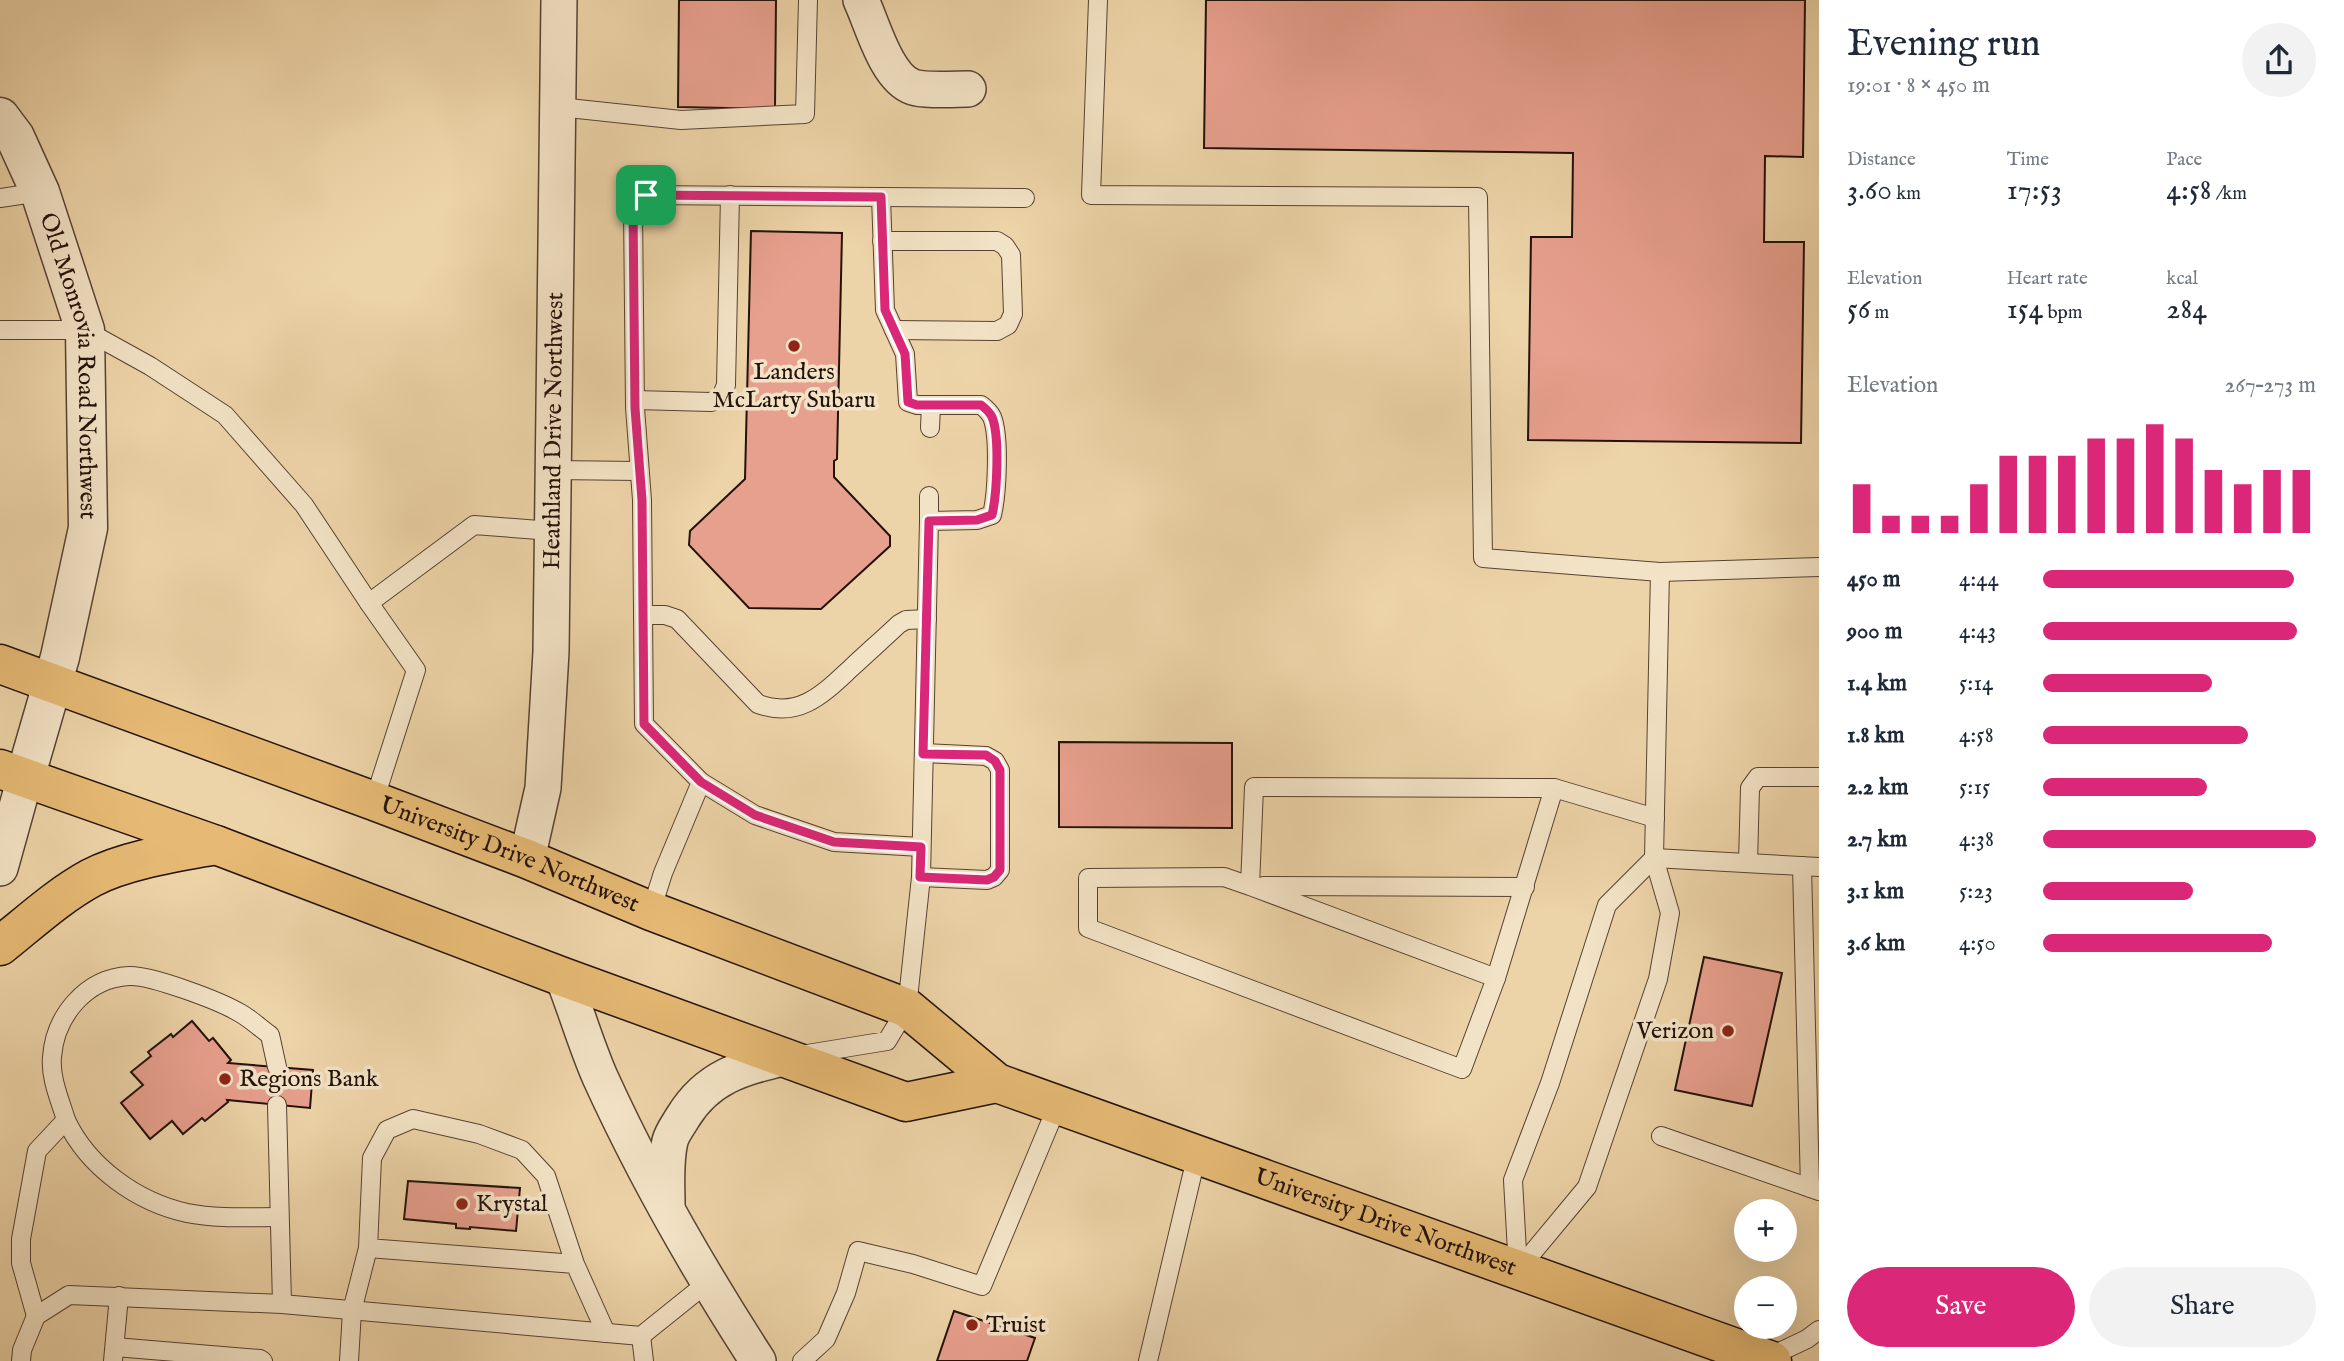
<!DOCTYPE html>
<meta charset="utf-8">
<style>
body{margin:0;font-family:"IM FELL English",serif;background:#f2f2f3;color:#1f2937;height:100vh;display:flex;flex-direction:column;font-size:26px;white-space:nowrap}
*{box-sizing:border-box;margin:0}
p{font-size:23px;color:#747a83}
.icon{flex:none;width:38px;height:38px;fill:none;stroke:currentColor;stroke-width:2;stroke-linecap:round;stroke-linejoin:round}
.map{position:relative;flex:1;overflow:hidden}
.drawer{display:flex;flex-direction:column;background:#fff;width:525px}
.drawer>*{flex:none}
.fabs{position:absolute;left:1734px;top:1199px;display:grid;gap:14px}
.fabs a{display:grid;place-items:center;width:63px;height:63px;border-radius:50%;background:#fff;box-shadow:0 7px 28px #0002;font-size:35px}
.pin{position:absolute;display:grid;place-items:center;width:60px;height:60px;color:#fff;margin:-30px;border-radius:14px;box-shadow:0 4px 10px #0006}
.round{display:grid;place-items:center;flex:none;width:74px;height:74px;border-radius:37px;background:#f2f2f3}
.summary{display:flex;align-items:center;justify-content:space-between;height:119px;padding:0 28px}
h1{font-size:38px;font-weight:600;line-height:52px}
.metrics{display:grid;grid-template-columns:repeat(3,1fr);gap:10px;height:119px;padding:7px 28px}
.metrics div{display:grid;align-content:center}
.metrics b{font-size:30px;font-weight:600}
.metrics small{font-size:19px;font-weight:400}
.metrics p{font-size:19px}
.chart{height:196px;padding:14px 28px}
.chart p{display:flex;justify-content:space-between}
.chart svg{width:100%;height:126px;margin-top:7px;stroke:#db2777;stroke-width:6}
.button{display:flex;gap:14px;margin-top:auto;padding:14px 28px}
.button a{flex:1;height:80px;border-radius:42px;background:#db2777;color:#fff;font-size:28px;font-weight:600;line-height:80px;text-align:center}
.button a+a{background:#f2f2f3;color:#1f2937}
ul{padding:0 28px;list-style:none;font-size:23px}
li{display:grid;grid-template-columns:112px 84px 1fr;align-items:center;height:52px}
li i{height:18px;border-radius:9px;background:#db2777}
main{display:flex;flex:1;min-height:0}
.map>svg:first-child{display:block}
.building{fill:#e8a08e;stroke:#23120a;stroke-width:2}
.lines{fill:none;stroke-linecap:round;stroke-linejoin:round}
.service-casing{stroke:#564232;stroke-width:20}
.minor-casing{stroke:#564232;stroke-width:38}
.tertiary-casing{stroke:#564232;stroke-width:41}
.trunk-casing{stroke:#23120a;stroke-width:41}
.service{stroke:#f3e3c6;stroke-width:18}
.minor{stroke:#f3e3c6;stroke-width:35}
.tertiary{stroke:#f3e3c6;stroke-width:38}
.trunk{stroke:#e6ba74;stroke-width:38}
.route-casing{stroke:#fff;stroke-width:14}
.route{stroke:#db2777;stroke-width:9}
.poi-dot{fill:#8f2418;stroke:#f3e3c6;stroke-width:2.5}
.labels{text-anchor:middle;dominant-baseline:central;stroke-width:7;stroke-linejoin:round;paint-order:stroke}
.street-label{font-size:24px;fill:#23120a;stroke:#f3e3c6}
.poi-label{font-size:24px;fill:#23120a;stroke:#f3e3c6;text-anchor:start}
</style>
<main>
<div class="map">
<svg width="1819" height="1361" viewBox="0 0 1819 1361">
<rect width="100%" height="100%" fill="#edd4a8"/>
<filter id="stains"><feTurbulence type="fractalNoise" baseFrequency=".00286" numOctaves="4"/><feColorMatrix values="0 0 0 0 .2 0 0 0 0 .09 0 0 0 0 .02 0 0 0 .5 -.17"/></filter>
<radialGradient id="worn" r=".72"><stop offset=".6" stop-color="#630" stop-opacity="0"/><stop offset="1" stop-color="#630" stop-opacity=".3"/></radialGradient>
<!-- building -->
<g class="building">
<polygon points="679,0 776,0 775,109 678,107"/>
<polygon points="1206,0 1805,0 1803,157 1765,156 1764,242 1804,242 1801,443 1528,440 1531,237 1572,237 1573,153 1204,148"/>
<polygon points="751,231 842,233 837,459 834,461 834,477 890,536 890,546 821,609 749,608 689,545 690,531 745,479"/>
<polygon points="1059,742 1232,743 1232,828 1059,827"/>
<polygon points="1704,957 1782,973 1752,1106 1675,1090"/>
<polygon points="192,1021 209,1041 213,1038 231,1060 228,1063 313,1070 310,1108 227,1100 228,1102 205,1121 202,1118 183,1134 172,1121 150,1139 121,1103 143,1085 131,1072 151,1056 148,1052 171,1034 173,1037"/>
<polygon points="408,1181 520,1188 516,1231 470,1227 470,1229 456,1228 456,1224 404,1219"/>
<polygon points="954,1311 1035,1338 1027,1361 937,1361"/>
</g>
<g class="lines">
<defs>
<g id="service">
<polyline points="1098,0 1091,195 1478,197 1483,558 1660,572 1819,567"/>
<polyline points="559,107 681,120 805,114 808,0"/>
<polyline points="881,197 1025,198"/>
<polyline points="0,198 40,192"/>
<polyline points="882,241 997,241 1005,246 1011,255 1013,314 1008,325 997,331 894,330"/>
<polyline points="0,330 85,330 150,366 225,415 304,505 369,603 416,670 374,801"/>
<polyline points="635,400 711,402 721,397 726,385 730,195"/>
<polyline points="930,428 931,405"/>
<polyline points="553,470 639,471"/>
<polyline points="929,496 929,521"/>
<polyline points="369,603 474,525 552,531"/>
<path d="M 643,615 L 665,615 L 677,619 L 758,704 C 799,719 823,694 850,669 C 866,654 883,639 899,624 L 906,620 L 927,619"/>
<polyline points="701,782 755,815 834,842 921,847"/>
<polyline points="1748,863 1750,788 1758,777 1819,777"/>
<polyline points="1802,866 1810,1188"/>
<polyline points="921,877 987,880 994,877 1000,870 1000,770 995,761 986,756 924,753"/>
<polyline points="1250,886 1496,978 1462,1069 1088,928 1088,878 1224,877 1250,886 1254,787 1554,788 1655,818"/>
<polyline points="1263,886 1525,887"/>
<path d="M 651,911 L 663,873 L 701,782 L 644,724 L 642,500 L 635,408 L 633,210 L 635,199 L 646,195 L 881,197 L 885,310 L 905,354 L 908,402 L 917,405 L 981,405 C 985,408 990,413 992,417 C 1000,437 997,494 992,515 L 977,520 L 929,521 L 921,877 L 907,1008 L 887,1041 L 801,1055"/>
<polyline points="1496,978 1554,788"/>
<polyline points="277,1105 282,1304"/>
<path d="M 66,1120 C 60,1100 50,1078 52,1057 C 55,1016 86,978 129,976 C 151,975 220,1001 240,1013 C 251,1019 260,1028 270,1035 L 277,1067"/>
<polyline points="1661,1136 1819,1191"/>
<polyline points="575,1264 368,1248 372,1158 387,1130 413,1119 479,1134 522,1150 546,1176 575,1264 606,1333"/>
<polyline points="1518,1270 1587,1187 1658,979 1670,913 1654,858 1660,572"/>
<polyline points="1518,1270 1513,1180 1550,1083 1607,905 1654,858 1819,867"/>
<path d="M 36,1316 L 21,1263 L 21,1239 L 37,1151 L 66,1120 C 88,1167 137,1202 187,1213 C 217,1219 249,1217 279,1217"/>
<polyline points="641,1336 644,1361"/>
<polyline points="115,1347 260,1359 263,1361"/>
<polyline points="1767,1358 1807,1339 1819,1330"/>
<polyline points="21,1361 22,1350 36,1316 69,1295 282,1304 641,1336 707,1283"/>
<polyline points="113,1361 119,1296"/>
<polyline points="349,1361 352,1311 368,1248"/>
<polyline points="802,1361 826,1339 846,1293 858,1251 913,1264 982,1286 1058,1104"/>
<polyline points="1148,1361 1197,1154"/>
</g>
<g id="minor">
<path d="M 861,0 C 872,23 886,78 913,87 C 924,91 955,89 968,89"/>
<path id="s1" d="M 527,859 L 543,788 L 551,652 L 559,0"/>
<polyline points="0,868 25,778"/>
<path d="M 563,977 C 576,1010 586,1045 600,1077 C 645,1176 699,1270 758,1361"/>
<path d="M 667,1205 C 667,1184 665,1162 670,1141 C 672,1133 679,1124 683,1117 C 708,1076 742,1068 786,1057"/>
</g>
<g id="tertiary">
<path id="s2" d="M 0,117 L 15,137 L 40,192 L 85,330 L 88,528 L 60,657 L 25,778"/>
</g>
<g id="trunk">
<path id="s3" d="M 0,664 L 374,801 L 527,859 L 651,911 L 907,1008 L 997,1083 L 1772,1361"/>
<polyline points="0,769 216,845 563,977 906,1102 997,1083"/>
<path d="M 0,946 C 29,923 58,896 91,878 C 125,860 178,852 216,845"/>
</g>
</defs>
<!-- service casing -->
<use href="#service" class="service-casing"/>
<!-- minor casing -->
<use href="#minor" class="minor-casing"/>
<!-- tertiary casing -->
<use href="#tertiary" class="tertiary-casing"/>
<!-- trunk casing -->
<use href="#trunk" class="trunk-casing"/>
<!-- service -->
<use href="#service" class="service"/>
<!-- minor -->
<use href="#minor" class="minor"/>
<!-- tertiary -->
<use href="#tertiary" class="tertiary"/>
<!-- trunk -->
<use href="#trunk" class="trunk"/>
</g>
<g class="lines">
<defs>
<path id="route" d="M 646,195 L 881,197 L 885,310 L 905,354 L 908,402 L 917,405 L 981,405 C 985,408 990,413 992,417 C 1000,436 997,494 992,515 L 977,520 L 929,521 L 923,754 L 986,755 L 995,761 L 1000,770 L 1000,870 L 994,877 L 987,880 L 920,877 L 921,847 L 834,842 L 755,815 L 701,782 L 644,724 L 642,500 L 635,408 L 633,210 L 635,198 Z"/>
</defs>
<!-- route casing -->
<use href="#route" class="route-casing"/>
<!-- route -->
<use href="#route" class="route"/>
</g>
<!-- markers -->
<g class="poi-dot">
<circle cx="794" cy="346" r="7"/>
<circle cx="1728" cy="1031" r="7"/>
<circle cx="225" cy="1079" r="7"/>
<circle cx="462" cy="1204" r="7"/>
<circle cx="972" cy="1325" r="7"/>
</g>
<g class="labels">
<!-- street labels -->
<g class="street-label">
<text stroke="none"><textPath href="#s2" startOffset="264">Old Monrovia Road Northwest</textPath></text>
<text stroke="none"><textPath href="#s1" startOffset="430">Heathland Drive Northwest</textPath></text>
<text stroke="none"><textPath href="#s3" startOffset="544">University Drive Northwest</textPath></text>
<text stroke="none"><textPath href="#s3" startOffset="1500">University Drive Northwest</textPath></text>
</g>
<!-- poi labels -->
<g class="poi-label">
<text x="794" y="372" text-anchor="middle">Landers<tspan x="794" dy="28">McLarty Subaru</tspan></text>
<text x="1714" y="1031" text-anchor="end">Verizon</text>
<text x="239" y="1079">Regions Bank</text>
<text x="476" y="1204">Krystal</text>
<text x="986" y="1325">Truist</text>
</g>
</g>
<rect width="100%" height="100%" filter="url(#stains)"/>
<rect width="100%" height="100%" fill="url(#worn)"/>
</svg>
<div class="fabs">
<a>+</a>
<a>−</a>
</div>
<div class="pin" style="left:646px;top:195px;background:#1e9e55"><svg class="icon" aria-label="arrive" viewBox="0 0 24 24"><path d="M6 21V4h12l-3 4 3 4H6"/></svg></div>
</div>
<section class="drawer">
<div class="summary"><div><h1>Evening run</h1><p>19:01 · 8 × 450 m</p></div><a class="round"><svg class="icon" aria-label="share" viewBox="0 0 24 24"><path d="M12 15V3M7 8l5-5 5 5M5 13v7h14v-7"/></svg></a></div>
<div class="metrics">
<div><p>Distance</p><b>3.60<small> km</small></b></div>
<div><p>Time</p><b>17:53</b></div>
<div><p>Pace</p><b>4:58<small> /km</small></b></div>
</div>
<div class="metrics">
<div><p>Elevation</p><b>56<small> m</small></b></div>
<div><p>Heart rate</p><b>154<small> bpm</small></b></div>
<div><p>kcal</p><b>284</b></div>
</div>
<div class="chart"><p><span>Elevation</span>267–273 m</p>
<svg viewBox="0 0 160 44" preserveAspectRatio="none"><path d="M5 44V27M15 44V38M25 44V38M35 44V38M45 44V27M55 44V17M65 44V17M75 44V17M85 44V11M95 44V11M105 44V6M115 44V11M125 44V22M135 44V27M145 44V22M155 44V22"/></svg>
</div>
<ul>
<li><b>450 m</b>4:44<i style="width:92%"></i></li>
<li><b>900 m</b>4:43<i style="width:93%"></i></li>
<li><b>1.4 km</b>5:14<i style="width:62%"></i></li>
<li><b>1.8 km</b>4:58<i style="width:75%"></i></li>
<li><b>2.2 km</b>5:15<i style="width:60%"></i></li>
<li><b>2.7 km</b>4:38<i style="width:100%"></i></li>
<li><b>3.1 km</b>5:23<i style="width:55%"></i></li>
<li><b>3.6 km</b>4:50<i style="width:84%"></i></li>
</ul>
<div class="button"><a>Save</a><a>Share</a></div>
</section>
</main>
